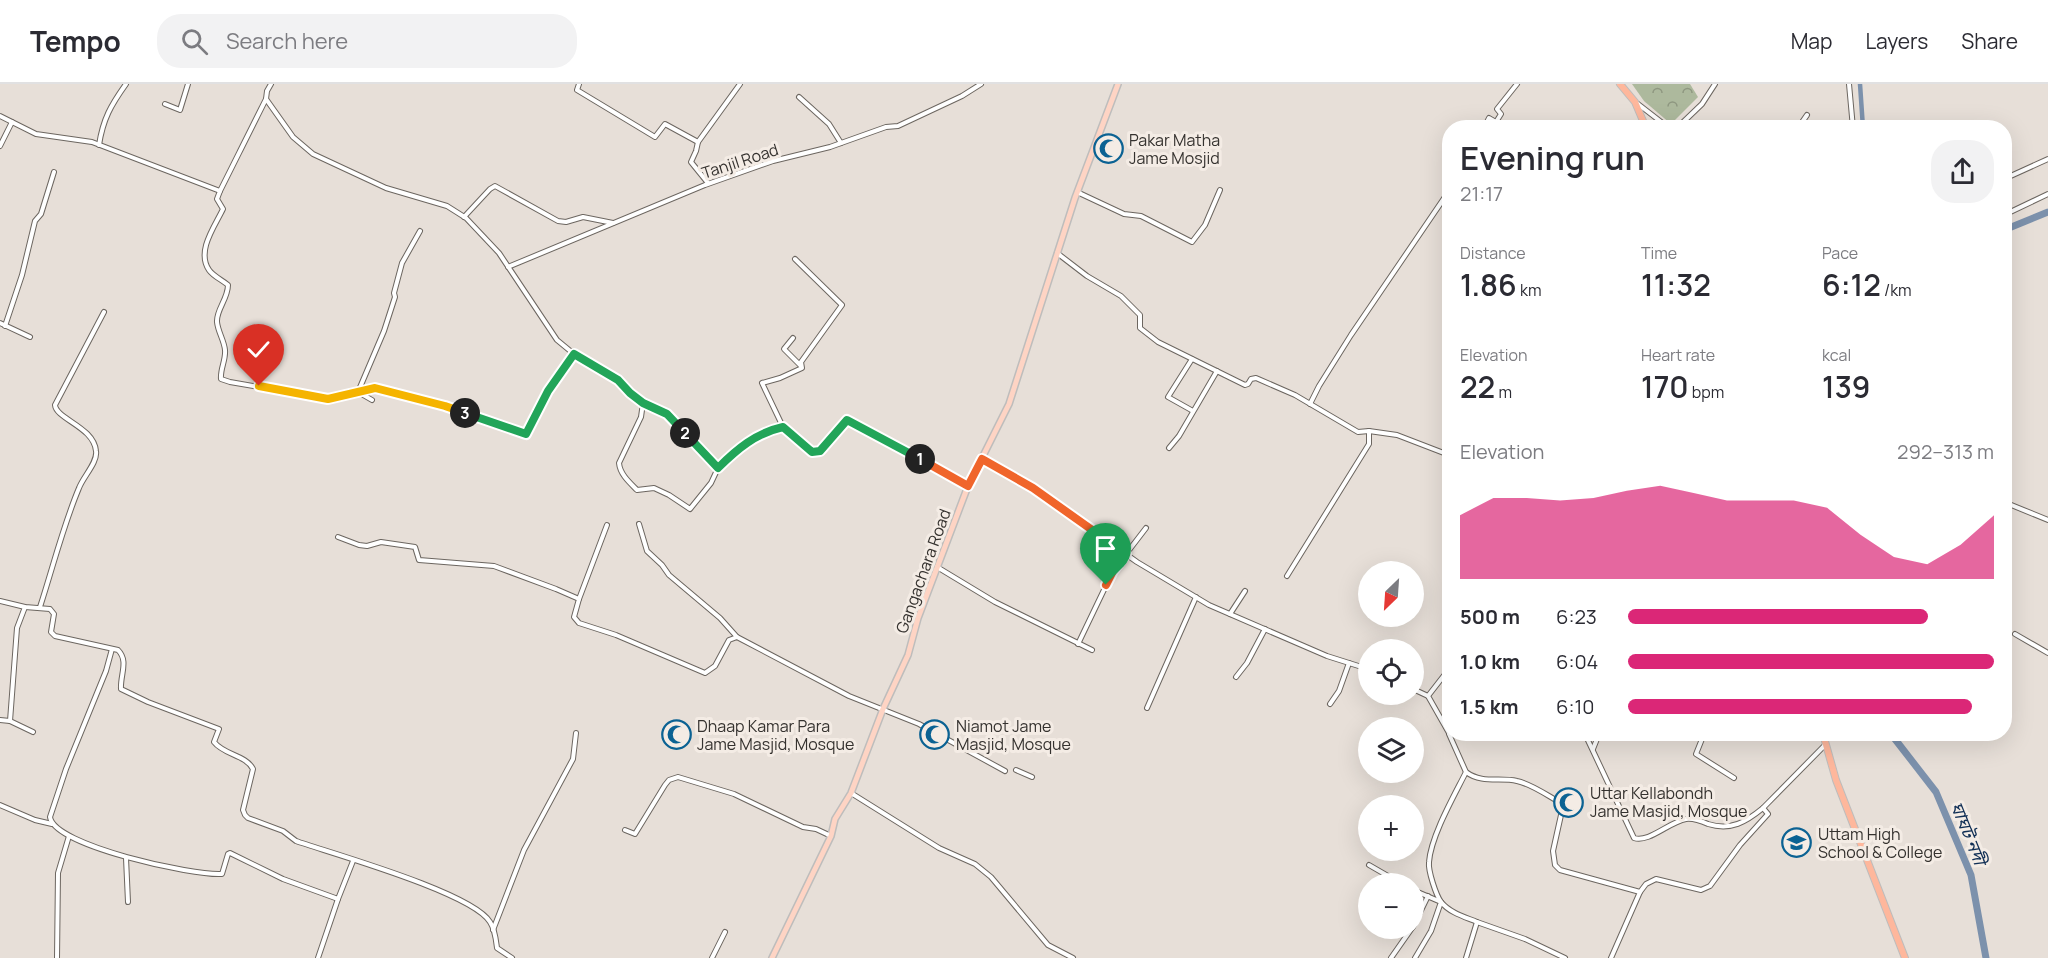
<!DOCTYPE html>
<meta charset="utf-8">
<style>
body{margin:0;font-family:Manrope,"Noto Sans Bengali",sans-serif;background:#f2f2f3;color:#2b2b33;height:100vh;display:flex;flex-direction:column;font-size:22px;white-space:nowrap}
*{box-sizing:border-box;margin:0}
p{font-size:20px;color:#7c7c81}
.icon{flex:none;width:33px;height:33px;fill:none;stroke:currentColor;stroke-width:2;stroke-linecap:round;stroke-linejoin:round}
.map{position:relative;flex:1;overflow:hidden}
.panel{position:absolute;left:1442px;top:36px;width:570px;height:621px;display:flex;flex-direction:column;background:#fff;border-radius:24px;box-shadow:0 6px 24px #0002}
.panel>*{flex:none}
.needle{width:39px;rotate:205deg}
.controls{position:absolute;left:1358px;top:477px;display:grid;gap:12px}
.controls a{display:grid;place-items:center;width:66px;height:66px;border-radius:50%;background:#fff;box-shadow:0 6px 24px #0002;font-size:30px}
.pin{position:absolute;display:grid;place-items:center;width:51px;height:51px;color:#fff;margin:-62px -26px;border-radius:50% 50% 50% 0;rotate:-45deg;box-shadow:0 0 6px #0007}
.pin .icon{rotate:45deg}
.km{position:absolute;width:30px;height:30px;margin:-15px;border-radius:50%;background:#222;color:#fff;font-size:16px;line-height:30px;text-align:center}
.round{display:grid;place-items:center;flex:none;width:63px;height:63px;border-radius:24px;background:#f2f2f3}
.head{display:flex;align-items:center;justify-content:space-between;height:102px;padding:0 18px}
h1{font-size:33px;font-weight:600;line-height:45px}
.stats{display:grid;grid-template-columns:repeat(3,1fr);gap:9px;height:102px;padding:6px 18px}
.stats div{display:grid;align-content:center}
.stats b{font-size:30px;font-weight:600}
.stats small{font-size:16px;font-weight:400}
.stats p{font-size:16px}
.chart{height:168px;padding:12px 18px}
.chart p{display:flex;justify-content:space-between}
.chart svg{width:100%;height:108px;margin-top:6px;fill:#db2777;opacity:.7}
ul{padding:0 18px;list-style:none;font-size:20px}
li{display:grid;grid-template-columns:96px 72px 1fr;align-items:center;height:45px}
li i{height:15px;border-radius:8px;background:#db2777}
header{display:flex;align-items:center;gap:36px;box-sizing:border-box;height:84px;padding:0 30px;background:#fff;border-bottom:2px solid #e1e1e2}
header strong{font-size:28px}
nav{display:flex;gap:33px;margin-inline-start:auto;font-size:21px}
.search{width:420px;height:54px;background:#f2f2f3;display:flex;align-items:center;gap:15px;box-sizing:border-box;padding:0 21px;border-radius:24px;color:#7c7c81;font-size:22px}
.map>svg:first-child{display:block}
.park{fill:url(#park-crowns)}
.lines{fill:none;stroke-linecap:round;stroke-linejoin:round}
.canal{stroke:#7c91ac;stroke-width:4.5}
.river{stroke:#7c91ac;stroke-width:7}
.minor-casing{stroke:#6c6660;stroke-width:6}
.major-casing{stroke:#bebdbc;stroke-width:8}
.highway-casing{stroke:#bebdbc;stroke-width:8}
.minor{stroke:#fff;stroke-width:4}
.major{stroke:#fed4c4;stroke-width:5}
.highway{stroke:#feb79c;stroke-width:6}
.split-1-casing{stroke:#fff;stroke-width:12}
.split-2-casing{stroke:#fff;stroke-width:12}
.split-3-casing{stroke:#fff;stroke-width:12}
.split-4-casing{stroke:#fff;stroke-width:12}
.split-1{stroke:#f0652b;stroke-width:8}
.split-2{stroke:#22a559;stroke-width:8}
.split-3{stroke:#22a559;stroke-width:8}
.split-4{stroke:#f5b400;stroke-width:8}
.labels{text-anchor:middle;dominant-baseline:central;stroke-width:6;stroke-linejoin:round;paint-order:stroke}
.poi-label{font-size:16px;fill:#35322f;stroke:#f4ece5;text-anchor:start}
.street-label{font-size:16px;fill:#35322f;stroke:#f4ece5}
.water-label{font-size:18px;font-style:italic;fill:#112f55;stroke:#f4ece5}
</style>
<header>
<strong>Tempo</strong>
<div class="search"><svg class="icon" aria-label="search" viewBox="0 0 24 24"><circle cx="10" cy="10" r="6"/><path d="M15 15l6 6"/></svg>Search here</div>
<nav><a>Map</a><a>Layers</a><a>Share</a></nav>
</header>
<div class="map">
<svg width="2048" height="874" viewBox="0 0 2048 874">
<defs>
<pattern id="park-crowns" width="20" height="18" patternUnits="userSpaceOnUse" patternTransform="scale(1.5)"><rect width="20" height="18" fill="#adb99d"/><path d="M2 6a3 3 0 1 1 6 0M12 15a3 3 0 1 1 6 0" fill="none" stroke="#8e9780"/></pattern>
</defs>
<rect width="100%" height="100%" fill="#e7dfd8"/>
<!-- park -->
<polygon class="park" points="1632,0 1690,0 1698,13 1671,40 1644,17"/>
<g class="lines">
<!-- canal -->
<polyline class="canal" points="1860,0 1863,44"/>
<!-- river -->
<g class="river">
<polyline points="2004,146 2048,128"/>
<polyline points="1891,650 1936,708 1971,791 1986,874"/>
</g>
<defs>
<g id="minor">
<path d="M 271,0 L 267,7 L 266,15 L 293,53 L 313,70 L 386,104 L 447,122 L 466,134 L 499,169 L 557,256 L 574,270 L 618,295 L 630,309 L 643,319 L 667,330 L 718,384 C 737,365 756,349 783,343 L 812,368 L 820,367 L 847,336 L 968,402"/>
<polyline points="579,0 577,6 655,53 665,40 698,58"/>
<polyline points="1849,0 1853,44"/>
<polyline points="799,13 829,40 841,59"/>
<polyline points="165,20 180,26 188,0"/>
<polyline points="1638,20 1669,44"/>
<path d="M 0,32 L 36,50 L 92,58 L 220,107 L 217,115 L 223,125 C 215,142 196,167 209,186 C 213,192 222,196 228,201 C 228,215 216,226 217,238 C 218,248 224,256 225,266 C 226,276 220,285 221,295 L 230,298 L 328,315 L 375,304 L 445,322 L 526,350 L 548,307 L 574,270"/>
<polyline points="1484,44 1489,34 1496,38 1501,30 1497,25 1517,0"/>
<polyline points="1677,44 1702,20 1715,0"/>
<polyline points="1798,44 1807,31"/>
<path d="M 99,61 C 103,35 111,21 126,0"/>
<polyline points="0,62 12,38"/>
<polyline points="2004,95 2048,75"/>
<polyline points="708,99 691,78 696,67 698,58 740,0"/>
<polyline points="220,107 266,15"/>
<polyline points="1077,108 1124,130 1141,132 1192,158 1205,141 1220,106"/>
<polyline points="2004,131 2048,110"/>
<polyline points="464,133 490,105 495,102 558,137 566,138 583,133 613,139"/>
<polyline points="1057,169 1087,192 1121,212 1140,231 1140,244 1158,258 1245,301 1248,300 1251,295 1256,294 1295,311 1358,348 1369,347 1397,351 1449,371"/>
<polyline points="508,183 705,101 773,77 830,63 886,43 898,42 962,12 981,0"/>
<polyline points="0,239 30,253"/>
<polyline points="5,242 22,191 35,137 41,130 54,88"/>
<polyline points="793,254 784,265 801,282"/>
<polyline points="1192,275 1168,313 1193,327"/>
<polyline points="372,316 358,308 384,247 395,213 394,209 402,179 420,147"/>
<path d="M 643,319 L 641,333 L 619,379 C 620,390 629,398 637,406 L 654,404 L 669,411 L 690,425 L 711,399 L 718,384"/>
<polyline points="1310,320 1319,302 1351,251 1449,107"/>
<polyline points="783,343 762,299 780,294 802,284 801,278 842,221 795,175"/>
<polyline points="1169,364 1179,352 1217,287"/>
<polyline points="982,375 1033,404 1137,478 1209,521 1327,572 1368,585"/>
<polyline points="2004,418 2048,436"/>
<polyline points="639,440 647,467 662,481 669,491 720,534 737,553"/>
<polyline points="338,453 359,461 367,462 381,458 415,463 419,476 494,482 556,505 579,515 574,533 579,539 616,551 705,589 715,582 729,556 737,553 849,612 919,640 1005,687"/>
<polyline points="1449,479 1449,483"/>
<polyline points="937,483 995,518 1092,566"/>
<polyline points="1287,492 1369,360 1369,347"/>
<polyline points="579,515 607,441"/>
<path d="M 0,517 L 25,523 L 50,525 L 54,530 L 51,548 L 55,552 L 118,566 C 129,577 120,591 121,605 L 148,618 L 219,645 L 214,658 C 224,671 246,671 253,685 L 243,726 L 245,731 L 248,734 L 283,747 L 296,757 C 334,770 473,809 490,838 C 495,845 496,856 497,864 L 512,874"/>
<path d="M 40,523 C 53,483 63,442 79,404 C 83,393 98,378 96,367 C 94,343 56,335 55,321 L 104,228"/>
<polyline points="1230,530 1245,507"/>
<polyline points="2015,550 2048,569"/>
<polyline points="1078,560 1113,487 1146,444"/>
<path d="M 112,565 L 106,587 L 66,685 L 50,733 C 54,762 194,792 222,790 L 228,770 L 230,769 L 283,795 L 338,815 L 353,777"/>
<polyline points="1449,585 1428,612 1449,649"/>
<polyline points="1236,593 1247,579 1265,545"/>
<polyline points="1413,605 1428,612"/>
<polyline points="1330,620 1339,607 1349,579"/>
<polyline points="1147,624 1196,513"/>
<polyline points="0,636 10,637 33,648"/>
<polyline points="10,637 17,544 25,523"/>
<path d="M 1449,650 L 1466,688 C 1482,700 1500,693 1517,697 C 1532,700 1548,712 1561,719 L 1563,722 L 1553,767 L 1555,781 L 1560,786 L 1640,808 L 1646,800 L 1656,795 L 1701,806 L 1710,802 L 1740,761 L 1768,730 L 1763,724 L 1826,660"/>
<path d="M 1585,650 L 1634,754 C 1649,759 1669,738 1686,735 C 1693,734 1701,737 1708,740 C 1731,747 1746,738 1763,724"/>
<polyline points="1704,650 1696,670 1734,694"/>
<polyline points="1593,665 1599,650"/>
<polyline points="1016,686 1032,693"/>
<path d="M 1466,688 C 1454,712 1431,752 1429,778 C 1428,787 1436,811 1441,818 C 1450,829 1465,833 1477,838"/>
<polyline points="851,709 939,764 975,780 991,793 1048,861 1073,874"/>
<polyline points="0,721 35,736 52,740"/>
<polyline points="625,746 635,750 665,701 669,696 678,693 734,710 803,743 816,745 831,752"/>
<polyline points="126,774 128,818"/>
<polyline points="1369,781 1402,800"/>
<polyline points="1413,806 1441,818 1431,847 1415,874"/>
<polyline points="1413,843 1428,812"/>
<polyline points="493,846 524,766 573,675 576,649"/>
<polyline points="57,874 58,789 69,752"/>
<polyline points="318,874 338,815"/>
<polyline points="712,874 725,848"/>
<polyline points="1391,874 1412,844"/>
<polyline points="1466,874 1477,838 1525,855 1565,874"/>
<polyline points="1611,874 1640,808"/>
</g>
<polyline id="major" points="772,874 831,752 835,735 851,709 883,625 908,571 918,534 968,402 1009,320 1075,114 1118,0"/>
<g id="highway">
<polyline points="1620,0 1635,18 1646,44"/>
<polyline points="1823,650 1836,696 1905,874"/>
</g>
</defs>
<!-- minor casing -->
<use href="#minor" class="minor-casing"/>
<!-- major casing -->
<use href="#major" class="major-casing"/>
<!-- highway casing -->
<use href="#highway" class="highway-casing"/>
<!-- minor -->
<use href="#minor" class="minor"/>
<!-- major -->
<use href="#major" class="major"/>
<!-- highway -->
<use href="#highway" class="highway"/>
</g>
<g class="lines">
<defs>
<polyline id="split-1" points="920,375 968,402 982,375 1033,404 1126,470 1113,487 1106,501"/>
<path id="split-2" d="M 685,349 L 718,384 C 737,365 756,349 783,343 L 812,368 L 820,367 L 847,336 L 920,375"/>
<polyline id="split-3" points="465,329 526,350 548,307 574,270 618,296 630,309 643,319 667,330 685,349"/>
<polyline id="split-4" points="259,302 328,315 375,304 445,322 465,329"/>
</defs>
<!-- split-1 casing -->
<use href="#split-1" class="split-1-casing"/>
<!-- split-2 casing -->
<use href="#split-2" class="split-2-casing"/>
<!-- split-3 casing -->
<use href="#split-3" class="split-3-casing"/>
<!-- split-4 casing -->
<use href="#split-4" class="split-4-casing"/>
<!-- split-1 -->
<use href="#split-1" class="split-1"/>
<!-- split-2 -->
<use href="#split-2" class="split-2"/>
<!-- split-3 -->
<use href="#split-3" class="split-3"/>
<!-- split-4 -->
<use href="#split-4" class="split-4"/>
</g>
<!-- icons -->
<defs>
<symbol id="mosque-ring" viewBox="-11 -11 22 22"><circle r="9.5" fill="#f4ece5" stroke="#0b6293" stroke-width="1.5"/><path d="M3.5-4.9A6 6 0 1 0 3.5 4.9A5 5 0 1 1 3.5-4.9Z" fill="#0b6293"/></symbol>
<symbol id="university-ring" viewBox="-11 -11 22 22"><circle r="9.5" fill="#f4ece5" stroke="#0b6293" stroke-width="1.5"/><path d="M0-5L7-2L0 1L-7-2ZM-4 1L0 2.5L4 1V4Q0 6-4 4Z" fill="#0b6293"/></symbol>
</defs>
<g fill-rule="evenodd">
<use href="#mosque-ring" x="1092" y="48" width="33" height="33"/>
<use href="#mosque-ring" x="660" y="634" width="33" height="33"/>
<use href="#mosque-ring" x="918" y="634" width="33" height="33"/>
<use href="#mosque-ring" x="1552" y="702" width="33" height="33"/>
<use href="#university-ring" x="1780" y="742" width="33" height="33"/>
</g>
<g class="labels">
<!-- poi labels -->
<g class="poi-label">
<text x="1129" y="56">Pakar Matha<tspan x="1129" dy="18">Jame Mosjid</tspan></text>
<text x="697" y="642">Dhaap Kamar Para<tspan x="697" dy="18">Jame Masjid, Mosque</tspan></text>
<text x="956" y="642">Niamot Jame<tspan x="956" dy="18">Masjid, Mosque</tspan></text>
<text x="1590" y="709">Uttar Kellabondh<tspan x="1590" dy="18">Jame Masjid, Mosque</tspan></text>
<text x="1818" y="750">Uttam High<tspan x="1818" dy="18">School &amp; College</tspan></text>
</g>
<!-- street labels -->
<g class="street-label">
<text transform="translate(740 77) rotate(-18)">Tanjil Road</text>
<text transform="translate(923 487) rotate(-70)">Gangachara Road</text>
</g>
<!-- water labels -->
<g class="water-label">
<text transform="translate(1969 749) rotate(68)">ঘাঘট নদী</text>
</g>
</g>
</svg>
<div class="controls">
<a><svg class="needle" viewBox="-14 -14 28 28"><path d="M0-13l5 13h-10z" fill="#e53935"/><path d="M0 13l5-13h-10z" fill="#7c7c81"/></svg></a>
<a><svg class="icon" aria-label="locate" viewBox="0 0 24 24"><circle cx="12" cy="12" r="6"/><path d="M12 2v4M12 18v4M2 12h4M18 12h4"/></svg></a>
<a><svg class="icon" aria-label="layers" viewBox="0 0 24 24"><path d="M12 4l9 5-9 5-9-5zM3 14l9 5 9-5"/></svg></a>
<a>+</a>
<a>−</a>
</div>
<div class="pin" style="left:1106px;top:501px;background:#1e9e55"><svg class="icon" aria-label="arrive" viewBox="0 0 24 24"><path d="M6 21V4h12l-3 4 3 4H6"/></svg></div>
<div class="pin" style="left:259px;top:302px;background:#d93025"><svg class="icon" aria-label="check" viewBox="0 0 24 24"><path d="M5 12l5 5 9-10"/></svg></div>
<b class="km" style="left:920px;top:375px">1</b>
<b class="km" style="left:685px;top:349px">2</b>
<b class="km" style="left:465px;top:329px">3</b>
<section class="panel">
<div class="head"><div><h1>Evening run</h1><p>21:17</p></div><a class="round"><svg class="icon" aria-label="share" viewBox="0 0 24 24"><path d="M12 15V3M7 8l5-5 5 5M5 13v7h14v-7"/></svg></a></div>
<div class="stats">
<div><p>Distance</p><b>1.86<small> km</small></b></div>
<div><p>Time</p><b>11:32</b></div>
<div><p>Pace</p><b>6:12<small> /km</small></b></div>
</div>
<div class="stats">
<div><p>Elevation</p><b>22<small> m</small></b></div>
<div><p>Heart rate</p><b>170<small> bpm</small></b></div>
<div><p>kcal</p><b>139</b></div>
</div>
<div class="chart"><p><span>Elevation</span>292–313 m</p>
<svg viewBox="0 0 160 44" preserveAspectRatio="none"><path d="M0 44V18L10 11L20 11L30 12L40 11L50 8L60 6L70 9L80 12L90 12L100 12L110 15L120 26L130 35L140 38L150 30L160 18V44z"/></svg>
</div>
<ul>
<li><b>500 m</b>6:23<i style="width:82%"></i></li>
<li><b>1.0 km</b>6:04<i style="width:100%"></i></li>
<li><b>1.5 km</b>6:10<i style="width:94%"></i></li>
</ul>
</section>
</div>
